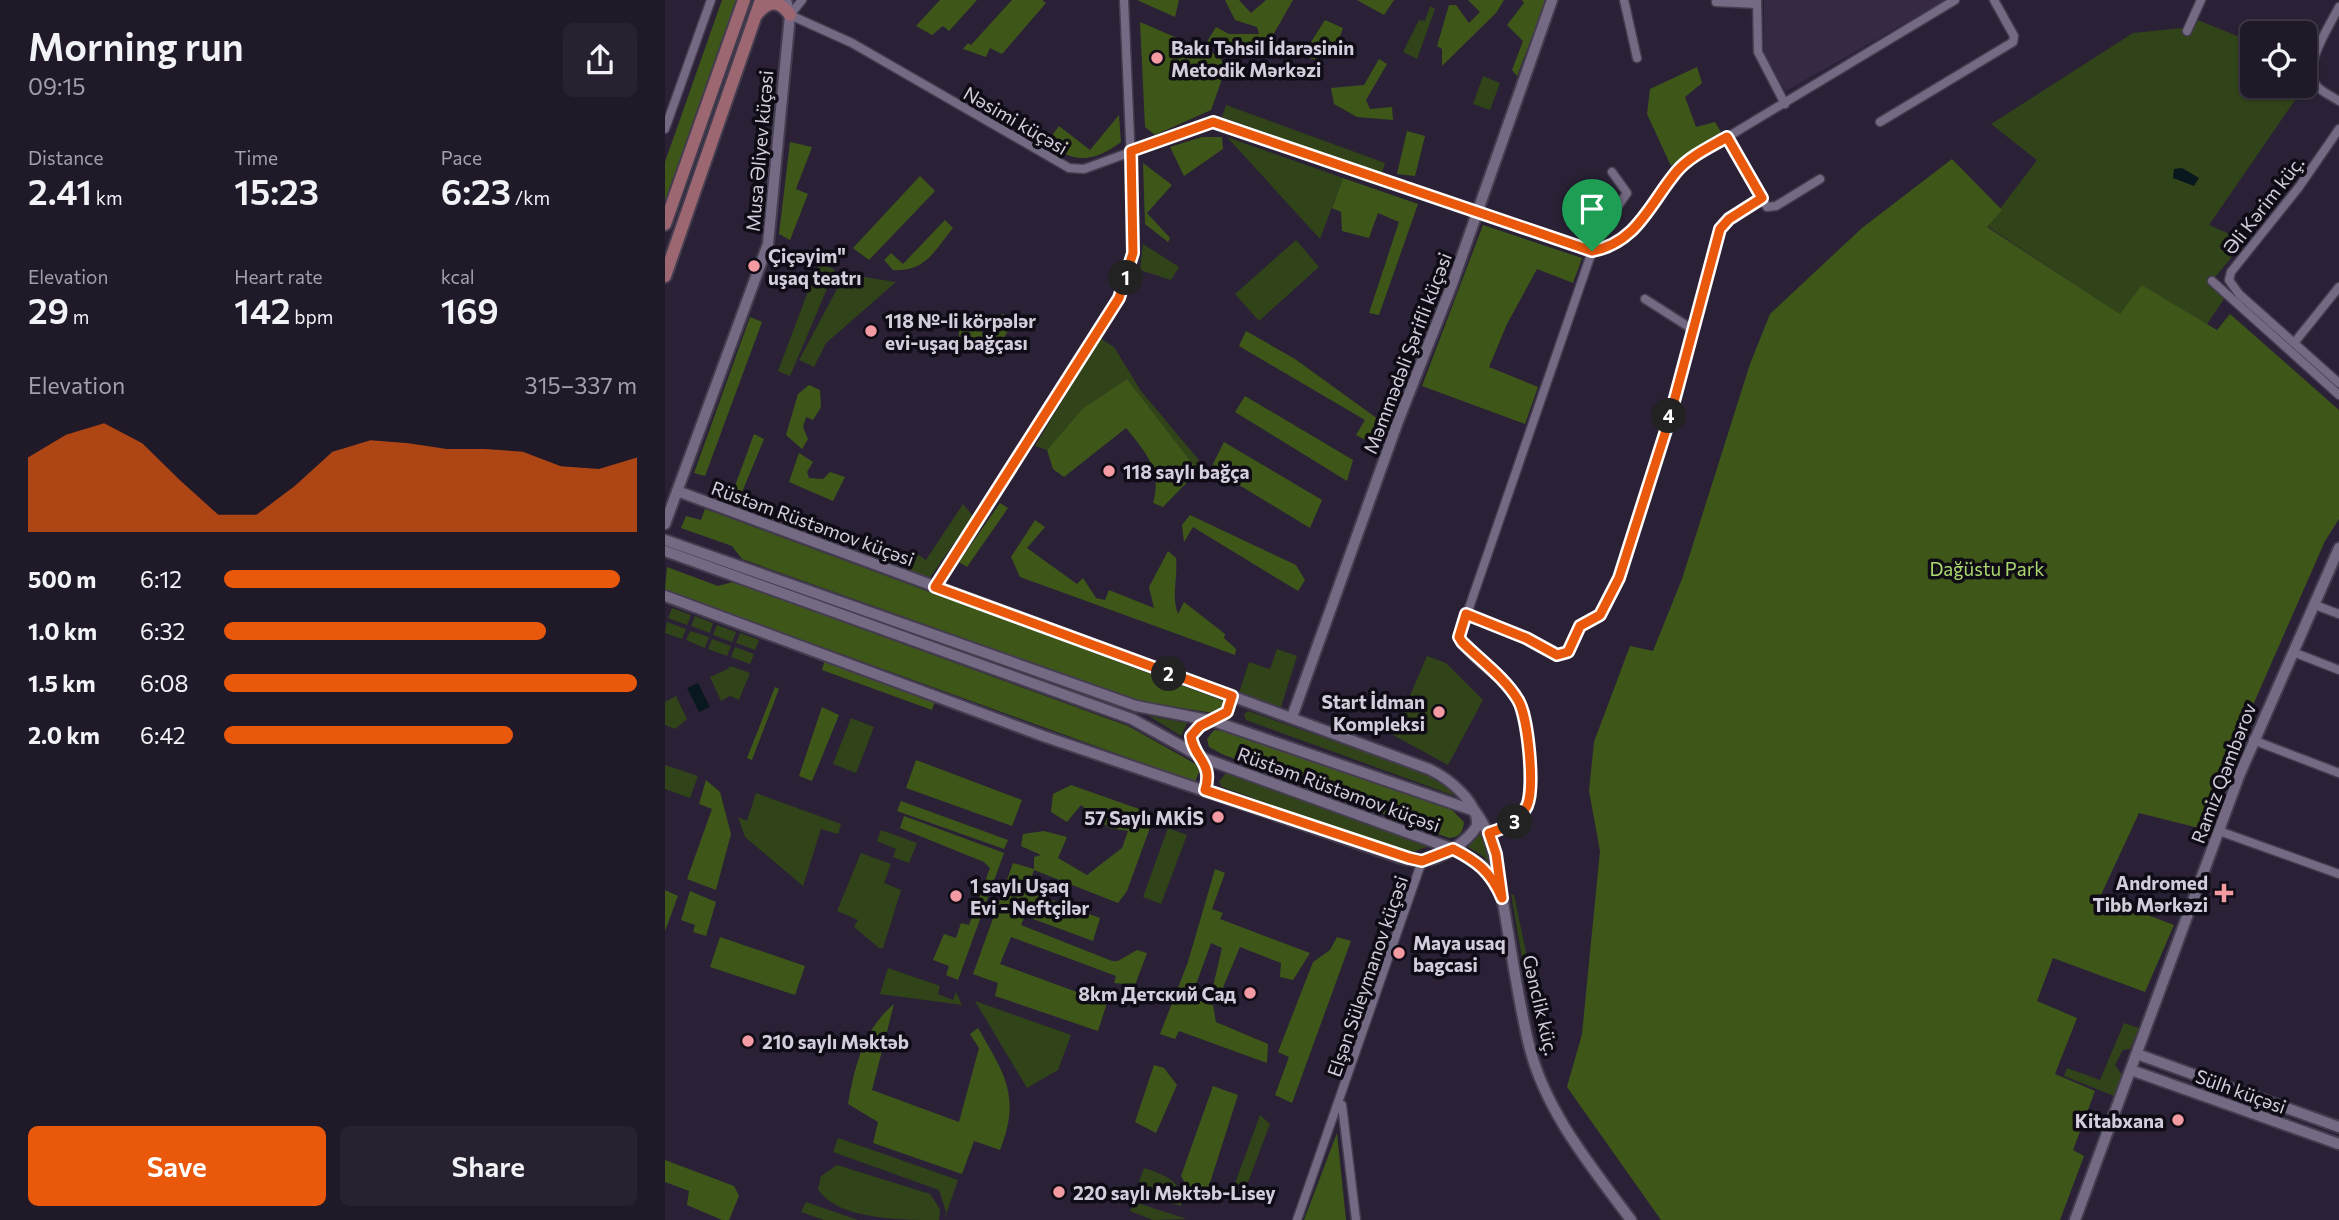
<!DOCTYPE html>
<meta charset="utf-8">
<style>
body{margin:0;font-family:Commissioner,sans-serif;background:#282230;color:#f1f3f6;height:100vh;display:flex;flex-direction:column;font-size:26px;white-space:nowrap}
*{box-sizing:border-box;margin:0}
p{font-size:23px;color:#a2a0a8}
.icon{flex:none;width:38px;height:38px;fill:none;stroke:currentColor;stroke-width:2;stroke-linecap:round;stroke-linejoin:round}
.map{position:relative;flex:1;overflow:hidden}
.drawer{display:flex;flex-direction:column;background:#201928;width:665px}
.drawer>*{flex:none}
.buttons{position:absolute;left:1575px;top:21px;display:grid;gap:14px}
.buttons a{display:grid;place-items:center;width:77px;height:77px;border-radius:10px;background:#201928;box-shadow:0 2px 5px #0004,0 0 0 2px #3d3845;font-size:35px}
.pin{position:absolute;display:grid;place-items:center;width:60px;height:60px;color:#fff;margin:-72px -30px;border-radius:50% 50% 50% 0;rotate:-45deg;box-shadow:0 0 7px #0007}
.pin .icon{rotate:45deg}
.km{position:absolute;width:35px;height:35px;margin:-18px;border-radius:50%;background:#222;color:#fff;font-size:19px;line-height:35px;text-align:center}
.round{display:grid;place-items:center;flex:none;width:74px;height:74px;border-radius:10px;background:#282230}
.summary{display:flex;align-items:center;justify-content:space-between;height:119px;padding:0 28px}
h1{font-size:38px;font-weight:600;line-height:52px}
.figures{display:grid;grid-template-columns:repeat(3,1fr);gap:10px;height:119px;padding:7px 28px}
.figures div{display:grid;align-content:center}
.figures b{font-size:35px;font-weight:600}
.figures small{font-size:19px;font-weight:400}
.figures p{font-size:19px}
.chart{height:196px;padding:14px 28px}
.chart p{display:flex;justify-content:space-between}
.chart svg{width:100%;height:126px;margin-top:7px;fill:#ea580c;opacity:.7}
.action{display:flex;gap:14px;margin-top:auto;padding:14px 28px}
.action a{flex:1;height:80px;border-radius:10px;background:#ea580c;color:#fff;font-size:28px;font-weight:600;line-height:80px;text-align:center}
.action a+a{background:#282230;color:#f1f3f6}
ul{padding:0 28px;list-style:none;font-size:23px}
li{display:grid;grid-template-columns:112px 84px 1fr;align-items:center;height:52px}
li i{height:18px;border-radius:9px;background:#ea580c}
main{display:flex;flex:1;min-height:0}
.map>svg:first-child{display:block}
.built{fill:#352944}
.green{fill:#314318}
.forest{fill:#3e5719}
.water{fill:#09181e}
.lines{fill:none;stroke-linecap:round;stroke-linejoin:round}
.street-casing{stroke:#443d4f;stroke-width:11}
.secondary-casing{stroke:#443d4f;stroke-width:14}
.primary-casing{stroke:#443d4f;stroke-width:16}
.street{stroke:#756a84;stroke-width:8}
.secondary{stroke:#756a84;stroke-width:10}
.primary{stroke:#9d6771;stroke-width:12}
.route-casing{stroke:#fff;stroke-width:14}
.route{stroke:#ea580c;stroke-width:9}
.poi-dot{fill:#f49aa3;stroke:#100c16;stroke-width:2.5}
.labels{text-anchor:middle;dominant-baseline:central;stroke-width:7;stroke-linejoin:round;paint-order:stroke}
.poi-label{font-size:19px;font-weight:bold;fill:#d4cedc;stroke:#100c16;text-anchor:start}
.street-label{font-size:19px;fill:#d4cedc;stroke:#100c16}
.park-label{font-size:19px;fill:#aad86d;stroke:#100c16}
</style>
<main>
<section class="drawer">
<div class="summary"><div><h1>Morning run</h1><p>09:15</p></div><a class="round"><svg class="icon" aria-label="share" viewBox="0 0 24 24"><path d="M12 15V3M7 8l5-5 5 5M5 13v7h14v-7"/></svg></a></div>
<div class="figures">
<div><p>Distance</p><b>2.41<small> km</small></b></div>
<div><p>Time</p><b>15:23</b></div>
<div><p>Pace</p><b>6:23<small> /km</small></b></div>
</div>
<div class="figures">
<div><p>Elevation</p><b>29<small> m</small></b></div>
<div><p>Heart rate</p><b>142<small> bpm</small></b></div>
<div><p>kcal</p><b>169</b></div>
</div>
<div class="chart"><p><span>Elevation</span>315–337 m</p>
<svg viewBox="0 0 160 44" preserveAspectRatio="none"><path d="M0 44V18L10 10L20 6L30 13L40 26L50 38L60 38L70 28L80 16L90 12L100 13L110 15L120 15L130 16L140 21L150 22L160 18V44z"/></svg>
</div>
<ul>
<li><b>500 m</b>6:12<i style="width:96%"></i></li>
<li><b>1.0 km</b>6:32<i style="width:78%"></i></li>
<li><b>1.5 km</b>6:08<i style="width:100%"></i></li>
<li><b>2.0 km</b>6:42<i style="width:70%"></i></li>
</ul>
<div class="action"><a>Save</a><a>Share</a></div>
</section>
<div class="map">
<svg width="1674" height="1220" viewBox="0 0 1674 1220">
<rect width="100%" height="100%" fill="#2a2136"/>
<!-- built -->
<polygon class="built" points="1099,0 1281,0 1121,91 1099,57"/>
<!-- green -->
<g class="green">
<polygon points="765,6 770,9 752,59 738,52 754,20 760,21"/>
<polygon points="1533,20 1587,42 1587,86 1639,87 1544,225 1580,241 1547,281 1559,299 1542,324 1477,285 1456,315 1322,226 1372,160 1326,124 1468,33 1517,28 1527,32"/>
<polygon points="818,76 835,83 825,110 808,104"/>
<polygon points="561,105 720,163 716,176 557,117"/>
<polygon points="562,137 678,178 655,239"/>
<polygon points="631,240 654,267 594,321 570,294"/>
<polygon points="478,244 514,267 506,280 475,270"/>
<polygon points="154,262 170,270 125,376 113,371"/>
<polygon points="180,274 231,282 161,343 149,367 134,360"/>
<polygon points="435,338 449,347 476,391 538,465 534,476 462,379 418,408 382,450 370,446"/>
<polygon points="298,504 308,516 264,579 244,570 249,552 261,560"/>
<polygon points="7,608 26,615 22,625 3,618"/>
<polygon points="30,616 48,623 45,633 26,626"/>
<polygon points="2,622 21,629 17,639 0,633"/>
<polygon points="52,625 71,632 67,642 48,635"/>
<polygon points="25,631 44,637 40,648 21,640"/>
<polygon points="75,633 94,640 90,650 71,643"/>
<polygon points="47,639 66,646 62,656 43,649"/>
<polygon points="70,647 89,654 85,664 66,657"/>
<polygon points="612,649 632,656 616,707 574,693 584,662 605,669"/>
<polygon points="762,656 781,663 818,700 783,765 728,735"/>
<polygon points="65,666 85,673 74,700 65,696 56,701 45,677 63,669"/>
<polygon points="11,696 22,719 10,729 0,725 0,702"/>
<polygon points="583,711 773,778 790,796 581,720 579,714"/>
<polygon points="484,716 522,723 516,736"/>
<polygon points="186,718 209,727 191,773 168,764"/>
<polygon points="0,765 33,776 25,798 0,789"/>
<polygon points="560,774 565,774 764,846 748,852 735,851 557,787 554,782"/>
<polygon points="91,793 176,824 173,834 156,829 138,886 80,837 73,817 82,821"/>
<polygon points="503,828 522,835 496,904 478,897"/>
<polygon points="216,830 252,843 244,863 228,857 231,849 212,841"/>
<polygon points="815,834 822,847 829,871 819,857 803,847"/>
<polygon points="196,853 226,864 219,883 236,890 218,948 214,948 189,927 193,920 172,911"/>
<polygon points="846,894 849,895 862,957 857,958"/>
<polygon points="223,968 275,986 273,994 288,1000 291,992 297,1005 215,994"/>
<polygon points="310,1001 406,1035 393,1070 362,1088"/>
<polygon points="1459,1023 1474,1028 1465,1049 1458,1050 1450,1065 1457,1075 1449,1096 1399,1076 1402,1068 1435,1080"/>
<polygon points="595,1115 605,1124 583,1182 569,1186"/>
<polygon points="173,1138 293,1180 279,1220 281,1212 274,1190 168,1152"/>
<path d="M 172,1165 L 265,1194 L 275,1209 L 274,1220 C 238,1220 172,1220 153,1189 L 156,1176 Z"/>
<path d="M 479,1168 C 500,1175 519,1181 516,1206 L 470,1193 Z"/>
<polygon points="141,1202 193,1220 159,1220 136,1212"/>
<polygon points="469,1202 522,1219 488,1220 465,1211"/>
</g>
<!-- forest -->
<g class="forest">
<polygon points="57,0 71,0 0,202 0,162"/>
<polygon points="275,0 312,0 284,31 278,26 267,35 251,26"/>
<polygon points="347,0 377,0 381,3 337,54 325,48 321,57 298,49 303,43 306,45"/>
<polygon points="472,0 514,0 510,17"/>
<polygon points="560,0 574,0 586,13 601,0 628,0 600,49 567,52 542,42 551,27 564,34 594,34 592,27 570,20"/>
<polygon points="692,0 729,0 719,15"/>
<polygon points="803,0 839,0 831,13 777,66 777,49 772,46 784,5 791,5 804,23 815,12"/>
<polygon points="857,0 881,0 852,76 847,70 858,41 842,25 859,3"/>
<polygon points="660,20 678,28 674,39 651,60 637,56"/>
<polygon points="475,22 554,56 561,68 546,110 490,135 480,127"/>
<polygon points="714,59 722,64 701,100 705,109 727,107 728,120 692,117 669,104 666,88 699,85"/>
<polygon points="1032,67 1037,83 1020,97 1031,127 1050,122 1056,132 1006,166 982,114 985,89"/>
<path d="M 454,115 L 456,142 C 430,162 406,165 383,141 L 394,126 L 425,150 Z"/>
<polygon points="742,131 760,136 750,176 732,174"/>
<polygon points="537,137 557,137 558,149 519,176 505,147"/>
<polygon points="125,142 147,147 131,189 143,194 125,240 114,234"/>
<polygon points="1287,159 1337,210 1322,227 1455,314 1477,285 1552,330 1565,314 1674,410 1674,519 1660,541 1534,828 1474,813 1435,897 1509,925 1480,992 1388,958 1372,1001 1412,1018 1390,1074 1430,1091 1408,1150 1419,1156 1395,1220 996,1220 902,1087 917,1034 935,851 924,791 929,742 965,646 988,651 1017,579 1085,364 1105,314 1197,228"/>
<polygon points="478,163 507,185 482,213 505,238 503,242 480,224"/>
<polygon points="255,176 270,191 204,260 188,248"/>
<polygon points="678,178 753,204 714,315 704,313 734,222 713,213 704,238 677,231 676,212 667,208"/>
<path d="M 280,220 L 288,228 C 269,251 261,272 228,270 L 219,260 L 226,253 L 238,264 Z"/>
<polygon points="818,225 917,258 908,283 872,269 842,324 824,367 873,387 860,424 757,386"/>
<polygon points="337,314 352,318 325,358 294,341 294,325 305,324 321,335"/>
<polygon points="85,317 97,322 40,476 29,473"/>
<polygon points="581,331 630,359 717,422 704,442 691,435 700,420 574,346"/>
<path d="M 462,379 L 533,471 L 498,507 L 488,503 C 498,471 480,451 461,428 L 399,477 L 388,469 L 382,450 L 418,408 Z"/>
<polygon points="144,385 155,390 156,407 148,420 141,417 138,427 143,439 137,449 121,435 133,394"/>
<polygon points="580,396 688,460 682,481 570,412"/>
<polygon points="89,434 99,439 75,497 67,494"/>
<polygon points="559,442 657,500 645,528 546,468"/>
<polygon points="134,453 148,462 142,472 144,478 158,479 165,472 180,477 168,501 124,482"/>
<polygon points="335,503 343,508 302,567 294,562"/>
<polygon points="40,509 559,701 554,714 475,701 77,559 67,546 16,528 21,516 36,520"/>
<polygon points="525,515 631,565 640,580 633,591 528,527 519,542 517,525"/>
<path d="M 370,520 L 380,527 L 362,548 L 412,584 L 418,578 L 431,598 L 440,600 L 444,590 L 489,608 L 484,587 L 503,551 L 511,558 C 513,578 506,596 513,614 L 519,602 L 560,634 L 559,638 L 571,649 L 570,655 L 355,577 L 346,557 Z"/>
<polygon points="2,567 53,586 68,582 463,726 536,767 530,782 0,590"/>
<polygon points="160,659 270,701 267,710 157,670"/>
<polygon points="110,687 114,689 87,760 82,758"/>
<polygon points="157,707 174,715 147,781 134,776"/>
<path d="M 549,730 L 559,731 L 787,810 L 799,822 C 798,833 794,837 784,838 L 559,755 L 544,747 L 542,739 Z"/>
<polygon points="251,760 357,800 347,826 241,788"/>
<polygon points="41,780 55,792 66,834 51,890 22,879 47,809 34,804"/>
<polygon points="406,785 477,810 487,822 462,891 453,903 369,870 362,891 435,918 428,941 360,916 356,925 447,961 453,961 472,950 482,953 470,985 449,983 451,976 346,937 335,964 442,1003 433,1031 330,996 333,983 308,974 348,863 369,869 369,857 376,855 356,846 358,834 379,831 402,837 393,858 422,875 457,848 463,831 444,828 416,805 402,822 386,812 388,794"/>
<polygon points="236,801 343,840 339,849 232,811"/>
<polygon points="239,816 339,853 293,980 281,975 284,966 268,960 279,934 291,938 296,923 304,925 325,868 319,862 235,828"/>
<polygon points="550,869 560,873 547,909 558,913 555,919 645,953 628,980 615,977 616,963 575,947 554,997 546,995 557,948 546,943 526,998 548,1005 551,1022 603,1044 602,1063 514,1031 510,1039 495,1034 523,962"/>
<polygon points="0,890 13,896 0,931"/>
<polygon points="25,891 51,902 41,936 28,932 30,925 16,920"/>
<polygon points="55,937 140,966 130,995 45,967"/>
<polygon points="672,937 686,941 627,1103 610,1095 624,1057 613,1052 648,962 665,950"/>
<path d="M 229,1004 L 207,1090 L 294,1122 L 314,1048 L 305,1034 L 313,1028 C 340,1075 356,1096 335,1150 L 309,1141 L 297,1174 L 208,1143 L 213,1122 L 183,1104 C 190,1066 198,1030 229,1004 Z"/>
<polygon points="489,1065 499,1068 512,1085 491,1133 470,1122"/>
<polygon points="548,1086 573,1095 543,1189 533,1186 529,1200 516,1176"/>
<polygon points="672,1133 681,1220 639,1220"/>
<polygon points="0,1160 69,1186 74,1196 64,1220 57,1220 22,1205 24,1191 0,1182"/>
</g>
<!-- water -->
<g class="water">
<polygon points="1517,168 1534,178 1529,186 1508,178 1509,169"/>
<polygon points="33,683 45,707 34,712 22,688"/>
</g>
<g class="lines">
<defs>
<g id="street">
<polyline points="137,0 125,15 187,43 404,168 419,169 548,122 927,252 942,249 968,232 1021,162 1290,0"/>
<polyline points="959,0 972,58"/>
<polyline points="1092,0 1093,52 1120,104"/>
<polyline points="1051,2 1092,4"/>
<path d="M 1674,7 C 1666,23 1636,68 1651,85 C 1656,92 1667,96 1674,101"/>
<polyline points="1620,26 1630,33"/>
<polyline points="1522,31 1536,0"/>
<polyline points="1640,40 1652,49"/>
<polyline points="1215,122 1348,42 1349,36 1329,0"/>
<polyline points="0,129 46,0"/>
<polyline points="1674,129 1634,187 1566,272 1564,280 1574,294 1674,383"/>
<polyline points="1062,137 1102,207 1111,206 1155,179"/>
<polyline points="1547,281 1674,395"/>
<polyline points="980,299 1027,329"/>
<polyline points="1629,343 1674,287"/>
<path d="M 270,587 L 448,310 C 461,284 468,259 469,231 L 459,0"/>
<polyline points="1650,605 1674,614"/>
<polyline points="801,614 861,638 892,655 903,651 915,626 935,615 954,577 1003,424 1055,229 1064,219 1097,198"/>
<polyline points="1628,652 1674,670"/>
<polyline points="1588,740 1674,773"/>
<polyline points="1554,831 1674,874"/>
<path d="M 824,833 C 840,828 854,822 862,806 C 870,788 863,716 853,699 C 838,676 806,662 794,637 L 932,237 L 962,193 L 947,172"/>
<polyline points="677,1105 691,1220"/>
<polyline points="632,1220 757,861"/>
</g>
<g id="secondary">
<polyline points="0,524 103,244 125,15 121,0"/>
<path d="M 0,540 L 471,706 L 548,721 L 810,811 C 830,838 830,864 837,897 C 846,946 852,996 864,1045 C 880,1111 926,1166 966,1220"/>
<polyline points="0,551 467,719 538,758 788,849 817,866 833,888"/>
<path d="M 0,596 L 378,736 L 704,847 C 720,852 741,862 758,861 C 777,859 802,842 812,826 C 814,802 783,778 764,769 L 12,491"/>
<polyline points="627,717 732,424 786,287 887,0"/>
<path d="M 540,791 C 548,762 529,759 526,736 L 535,726 L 562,712 L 567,696"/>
<polyline points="1472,1054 1674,1127"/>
<polyline points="1466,1070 1674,1144"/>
<polyline points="1410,1220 1574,776 1674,548"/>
</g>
<g id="primary">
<path d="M 92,14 C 104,0 114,0 125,15"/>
<polyline points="0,224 79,0"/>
<polyline points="0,276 96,0"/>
</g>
</defs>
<!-- street casing -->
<use href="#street" class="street-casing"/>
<!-- secondary casing -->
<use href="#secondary" class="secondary-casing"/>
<!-- primary casing -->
<use href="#primary" class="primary-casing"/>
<!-- street -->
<use href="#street" class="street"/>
<!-- secondary -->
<use href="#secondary" class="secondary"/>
<!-- primary -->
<use href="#primary" class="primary"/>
</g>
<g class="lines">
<defs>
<path id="route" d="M 548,122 L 927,251 C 972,243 985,203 1012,171 C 1025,156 1045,147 1062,137 L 1097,198 L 1064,219 L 1055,229 L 1003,424 L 954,578 L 935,615 L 915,626 L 903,652 L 892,655 L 861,638 L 801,614 L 794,637 L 797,642 C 815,660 840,678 853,700 C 863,716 870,788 862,806 C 854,822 840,828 824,833 L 831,854 L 837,898 C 826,872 812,861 788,849 L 757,861 L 744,858 L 540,790 C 549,762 528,758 526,736 L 535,726 L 562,712 L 567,696 L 270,587 L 454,298 L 468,253 L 466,151 Z"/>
</defs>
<!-- route casing -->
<use href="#route" class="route-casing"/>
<!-- route -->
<use href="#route" class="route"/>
</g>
<!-- markers -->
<g class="poi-dot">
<circle cx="492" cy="58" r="7"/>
<circle cx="89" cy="266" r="7"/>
<circle cx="206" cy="331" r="7"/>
<circle cx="444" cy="471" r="7"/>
<circle cx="774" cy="712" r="7"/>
<circle cx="553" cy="817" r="7"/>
<path d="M1555.5 882.5h7v7h7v7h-7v7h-7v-7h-7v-7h7z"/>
<circle cx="291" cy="896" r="7"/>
<circle cx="734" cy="953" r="7"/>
<circle cx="585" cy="993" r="7"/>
<circle cx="83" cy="1041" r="7"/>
<circle cx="1513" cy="1120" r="7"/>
<circle cx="394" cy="1192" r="7"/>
</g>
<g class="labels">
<!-- poi labels -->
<g class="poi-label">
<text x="506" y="47">Bakı Təhsil İdarəsinin<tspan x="506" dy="22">Metodik Mərkəzi</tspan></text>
<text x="103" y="255">Çiçəyim"<tspan x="103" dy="22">uşaq teatrı</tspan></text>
<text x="220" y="320">118 №-li körpələr<tspan x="220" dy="22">evi-uşaq bağçası</tspan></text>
<text x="458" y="471">118 saylı bağça</text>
<text x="760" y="701" text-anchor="end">Start İdman<tspan x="760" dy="22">Kompleksi</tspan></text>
<text x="539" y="817" text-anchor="end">57 Saylı MKİS</text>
<text x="1543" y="882" text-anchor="end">Andromed<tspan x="1543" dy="22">Tibb Mərkəzi</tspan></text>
<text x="305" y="885">1 saylı Uşaq<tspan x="305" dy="22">Evi - Neftçilər</tspan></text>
<text x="748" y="942">Maya usaq<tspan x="748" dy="22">bagcasi</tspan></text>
<text x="571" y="993" text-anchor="end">8km Детский Сад</text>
<text x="97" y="1041">210 saylı Məktəb</text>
<text x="1499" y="1120" text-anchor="end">Kitabxana</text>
<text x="408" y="1192">220 saylı Məktəb-Lisey</text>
</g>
<!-- street labels -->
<g class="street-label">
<text transform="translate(351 120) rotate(30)">Nəsimi küçəsi</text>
<text transform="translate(94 151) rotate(-85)">Musa Əliyev küçəsi</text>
<text transform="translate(1598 205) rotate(-52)">Əli Kərim küç.</text>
<text transform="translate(742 353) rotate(-69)">Məmmədəli Şərifli küçəsi</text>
<text transform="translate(148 523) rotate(20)">Rüstəm Rüstəmov küçəsi</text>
<text transform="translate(1558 773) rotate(-69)">Ramiz Qəmbərov</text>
<text transform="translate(674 789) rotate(20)">Rüstəm Rüstəmov küçəsi</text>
<text transform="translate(702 976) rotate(-71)">Elşən Süleymanov küçəsi</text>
<text transform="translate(876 1005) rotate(77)">Gənclik küç.</text>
<text transform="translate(1576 1091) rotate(20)">Sülh küçəsi</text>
</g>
<!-- park labels -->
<g class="park-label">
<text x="1322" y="568">Dağüstu Park</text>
</g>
</g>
</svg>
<div class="buttons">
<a><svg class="icon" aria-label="locate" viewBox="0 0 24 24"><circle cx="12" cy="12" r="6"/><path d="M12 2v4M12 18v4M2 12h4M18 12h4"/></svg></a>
</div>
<div class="pin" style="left:927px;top:251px;background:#1e9e55"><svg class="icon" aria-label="arrive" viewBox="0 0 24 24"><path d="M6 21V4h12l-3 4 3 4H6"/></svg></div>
<b class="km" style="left:461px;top:278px">1</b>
<b class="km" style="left:504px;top:674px">2</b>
<b class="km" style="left:850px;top:822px">3</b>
<b class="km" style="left:1004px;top:416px">4</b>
</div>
</main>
